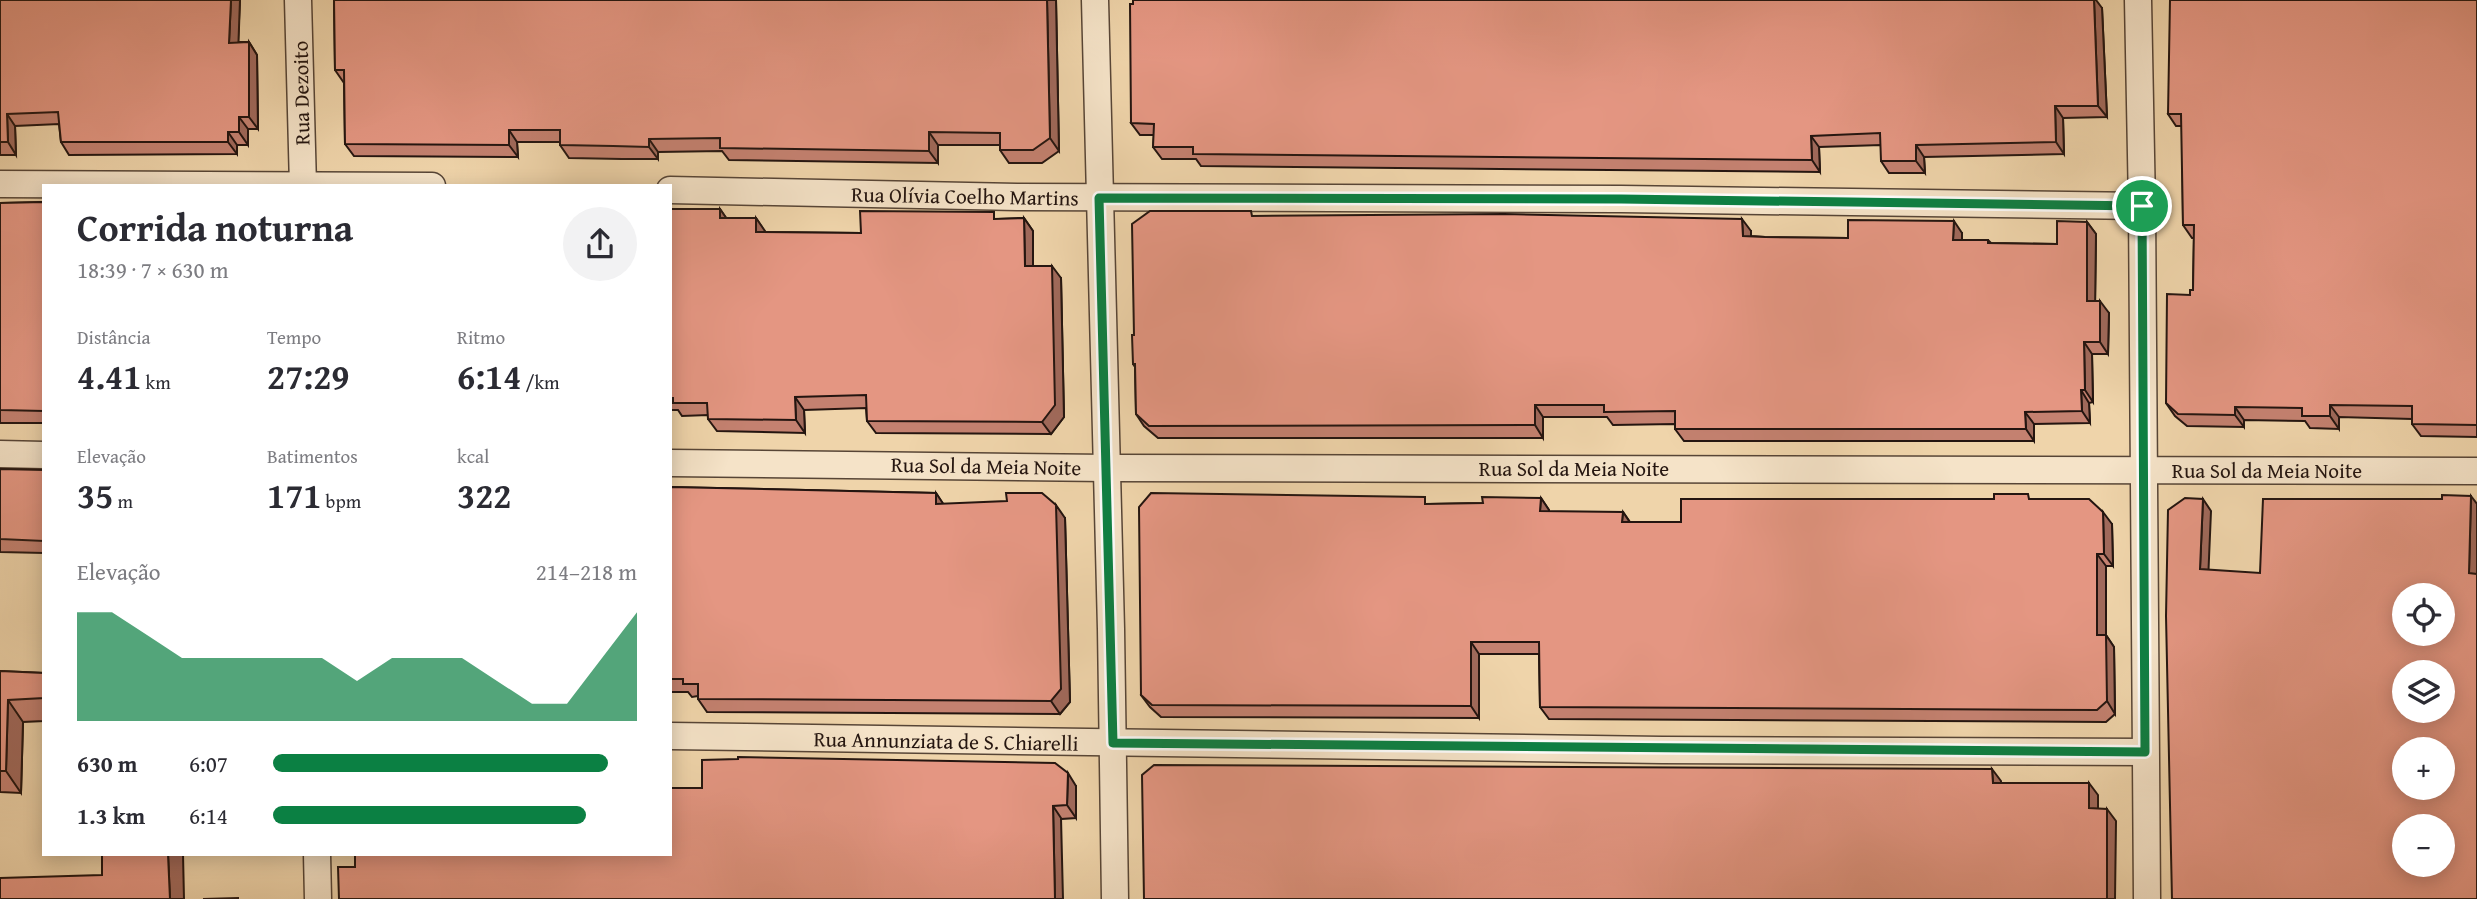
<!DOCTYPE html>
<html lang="pt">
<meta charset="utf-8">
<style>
body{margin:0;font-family:"Gentium Book Plus",serif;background:#f2f2f3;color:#2b2b33;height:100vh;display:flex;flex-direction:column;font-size:26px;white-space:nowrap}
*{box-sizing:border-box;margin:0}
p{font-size:23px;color:#7c7c81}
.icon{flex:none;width:38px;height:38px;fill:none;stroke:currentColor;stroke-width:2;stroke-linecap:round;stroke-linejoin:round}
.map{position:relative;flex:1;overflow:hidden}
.sheet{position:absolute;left:42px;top:184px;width:630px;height:672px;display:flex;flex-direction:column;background:#fff;border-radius:0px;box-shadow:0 4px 18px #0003}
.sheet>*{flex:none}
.buttons{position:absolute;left:2392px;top:583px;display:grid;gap:14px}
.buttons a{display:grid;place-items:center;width:63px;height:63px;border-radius:50%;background:#fff;box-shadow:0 4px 18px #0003;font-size:35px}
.pin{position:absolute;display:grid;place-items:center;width:60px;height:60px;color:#fff;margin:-30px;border:4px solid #fff;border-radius:50%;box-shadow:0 2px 7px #0007}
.round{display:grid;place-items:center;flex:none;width:74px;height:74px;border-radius:37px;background:#f2f2f3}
.overview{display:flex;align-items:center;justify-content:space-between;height:119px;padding:0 35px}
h1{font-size:38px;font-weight:700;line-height:52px}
.stats{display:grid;grid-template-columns:repeat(3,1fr);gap:10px;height:119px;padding:7px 35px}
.stats div{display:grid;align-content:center}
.stats b{font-size:35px;font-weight:700}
.stats small{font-size:19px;font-weight:400}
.stats p{font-size:19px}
.chart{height:196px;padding:14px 35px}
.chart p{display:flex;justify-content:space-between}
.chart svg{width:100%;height:126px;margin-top:7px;fill:#0b8043;opacity:.7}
ul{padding:0 35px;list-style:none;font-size:23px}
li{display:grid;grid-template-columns:112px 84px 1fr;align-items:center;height:52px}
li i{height:18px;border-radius:9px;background:#0b8043}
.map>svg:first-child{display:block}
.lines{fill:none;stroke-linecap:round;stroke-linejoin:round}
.street-casing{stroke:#574536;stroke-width:29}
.street{stroke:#f5e3c8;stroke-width:26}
.wall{fill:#c48170;stroke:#241510;stroke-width:2}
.shaded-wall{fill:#a0695b;stroke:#241510;stroke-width:2}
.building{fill:#e49682;stroke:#241510;stroke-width:2;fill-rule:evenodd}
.route-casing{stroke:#fff;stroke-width:14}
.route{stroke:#0b8043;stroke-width:9}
.labels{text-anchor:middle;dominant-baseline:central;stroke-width:6;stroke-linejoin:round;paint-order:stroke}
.street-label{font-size:21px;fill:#241510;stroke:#f5e3c8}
</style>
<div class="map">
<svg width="2477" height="899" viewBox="0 0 2477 899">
<rect width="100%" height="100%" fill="#efd4aa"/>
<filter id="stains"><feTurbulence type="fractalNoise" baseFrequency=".00286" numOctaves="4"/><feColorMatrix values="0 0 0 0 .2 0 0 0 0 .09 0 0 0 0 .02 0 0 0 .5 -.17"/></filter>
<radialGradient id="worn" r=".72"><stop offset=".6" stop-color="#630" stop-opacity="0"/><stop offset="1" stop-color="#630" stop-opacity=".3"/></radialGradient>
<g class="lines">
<defs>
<g id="street">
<polyline points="298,0 303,186"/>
<polyline points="1095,0 1111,629 1115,899"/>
<polyline points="2138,0 2142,206 2147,899"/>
<polyline points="0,184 432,186"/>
<polyline points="670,190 1017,197 1621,199 2142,206"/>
<polyline points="0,454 44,455"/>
<polyline points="670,463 1107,468 2477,471"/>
<polyline points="670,736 1662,750 2145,752"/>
<polyline points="317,854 318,899"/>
</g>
</defs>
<!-- street casing -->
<use href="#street" class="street-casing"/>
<!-- street -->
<use href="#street" class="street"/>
</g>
<!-- wall -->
<g class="wall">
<polygon points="0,0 240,0 238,42 249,42 257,55 258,129 248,129 248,145 237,145 237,154 69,155 61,142 59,124 15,126 16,155 0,155"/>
<polygon points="334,0 1056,0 1059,151 1042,163 1009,163 1000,150 1000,145 938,145 938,163 729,160 722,151 658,152 658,159 622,159 569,158 560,145 560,142 517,142 518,157 354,156 345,144 344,83 335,70"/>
<polygon points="2477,0 2477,437 2421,436 2412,424 2412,419 2339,417 2339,429 2310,428 2305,421 2244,420 2244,427 2187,426 2175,416 2166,403 2190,295 2193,290 2194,238 2192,238 2183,225 2182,126 2176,126 2168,114"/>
<polygon points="2102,8 2107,117 2063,118 2064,154 1924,157 1925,173 1889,173 1881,161 1881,145 1819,147 1820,172 1201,166 1196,159 1162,159 1153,147 1154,135 1140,135 1131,123"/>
<polygon points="44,202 44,423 0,423 0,203"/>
<polygon points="670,209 720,209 726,218 756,218 765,232 861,233 998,219 1024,218 1033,231 1033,266 1061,278 1064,417 1051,434 876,433 867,421 866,408 804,410 805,433 717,431 708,419 708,415 682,416 678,410 670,410"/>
<polygon points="1255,216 1751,231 1751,236 1765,237 1848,238 1962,233 1962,240 1988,240 1991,243 2057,244 2087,222 2096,234 2095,301 2109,313 2108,354 2092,354 2093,402 2089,403 2090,423 2034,424 2034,441 1684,441 1675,429 1675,424 1613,425 1607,417 1543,417 1543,438 1158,438 1144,426 1136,414 1135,367 1133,364 1134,335"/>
<polygon points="0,469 44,470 44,553 0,552"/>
<polygon points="670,487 936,493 943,504 1065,518 1070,702 1060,714 707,712 698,699 698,696 692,697 688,692 670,692"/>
<polygon points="1541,498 1549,510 1549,512 1623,512 1630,522 1681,522 1994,499 2032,499 2112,524 2113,566 2106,566 2106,635 2114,647 2115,714 2106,722 1549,719 1540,707 1539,654 1479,654 1479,718 1161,717 1150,707 1141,695 1430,504 1483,503"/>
<polygon points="0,671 44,673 44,721 23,722 21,793 0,792"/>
<polygon points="1076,786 1076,818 355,867"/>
</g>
<!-- shaded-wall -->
<g class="shaded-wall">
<polygon points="231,0 240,0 238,55 229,43"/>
<polygon points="1047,0 1056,0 1059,151 1050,138"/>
<polygon points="2094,0 2096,0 2102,8 2107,117 2098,106"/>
<polygon points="249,42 257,55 258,129 249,117"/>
<polygon points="2055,106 2063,118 2064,154 2056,142"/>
<polygon points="7,114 15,126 16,155 8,142"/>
<polygon points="239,117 248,129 248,145 239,132"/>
<polygon points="509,130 517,142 518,157 509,145"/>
<polygon points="228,132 237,145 237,154 228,142"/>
<polygon points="929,132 938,145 938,163 929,151"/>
<polygon points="1811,136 1819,147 1820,172 1812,160"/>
<polygon points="649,139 658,152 658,159 649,147"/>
<polygon points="1916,145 1924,157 1925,173 1916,161"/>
<polygon points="720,209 729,222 720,218"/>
<polygon points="756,218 765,231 765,244 756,232"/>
<polygon points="1024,218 1033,231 1033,279 1025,266"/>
<polygon points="1742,219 1751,231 1751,248 1743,236"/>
<polygon points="1954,221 1962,233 1962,252 1953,240"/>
<polygon points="2087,222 2096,234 2095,313 2087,301"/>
<polygon points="1052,266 1061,278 1064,417 1051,434 1042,422"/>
<polygon points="2100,301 2109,313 2108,354 2100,342"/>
<polygon points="2084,342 2092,354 2093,402 2085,390"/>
<polygon points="2081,390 2089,403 2090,423 2082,411"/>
<polygon points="795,397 804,410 805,433 796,420"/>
<polygon points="1535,405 1543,417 1543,438 1535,425"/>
<polygon points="2330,405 2339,417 2339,429 2330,416"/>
<polygon points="2235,407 2244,420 2244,427 2235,415"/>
<polygon points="2025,412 2034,424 2034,441 2026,429"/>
<polygon points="936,493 944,505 936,504"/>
<polygon points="2471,496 2477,504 2477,585 2469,573"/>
<polygon points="1541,498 1549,510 1549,524 1540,511"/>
<polygon points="2203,499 2211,511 2208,582 2200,569"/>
<polygon points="1056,505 1065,518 1070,702 1060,714 1051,701"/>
<polygon points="1623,512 1631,524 1622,522"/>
<polygon points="2103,512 2112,524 2113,566 2104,554"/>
<polygon points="2097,554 2106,566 2106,635 2114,647 2115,714 2107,701 2097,635"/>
<polygon points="1471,642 1479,654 1479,718 1471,706"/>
<polygon points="8,700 23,722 21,793 6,771"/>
<polygon points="1992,769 2001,781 2001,795 1993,783"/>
<polygon points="1068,773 1076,786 1076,818 1067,805"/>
<polygon points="2089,783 2098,795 2098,820 2089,808"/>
<polygon points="1053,806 1061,818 1063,899 1055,899"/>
<polygon points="2107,809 2116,821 2115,899 2107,899"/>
<polygon points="168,854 183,854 184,899 170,899"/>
</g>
<!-- building -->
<g class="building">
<polygon points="0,0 231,0 229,43 249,42 249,117 239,117 239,132 228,132 228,142 61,142 58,112 7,114 8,142 0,142"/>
<polygon points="334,0 1047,0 1050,138 1033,150 1000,150 1000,133 929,132 929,151 720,148 720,138 649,139 649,147 613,146 560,145 560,130 509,130 509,145 345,144 344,70 335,70"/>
<polygon points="1133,0 2094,0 2098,106 2055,106 2056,142 1916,145 1916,161 1881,161 1880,133 1811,136 1812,160 1193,154 1193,147 1153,147 1154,124 1131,123 1130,4 1133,4"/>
<polygon points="2170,0 2477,0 2477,425 2412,424 2412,406 2330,405 2330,416 2302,416 2302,408 2235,407 2235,415 2178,414 2166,403 2167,294 2190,295 2190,290 2193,290 2194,225 2183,225 2181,114 2168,114"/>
<polygon points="44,202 44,411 0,410 0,203"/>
<polygon points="670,209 720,209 720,218 756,218 756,232 861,233 860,211 994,212 994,219 1024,218 1025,266 1052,266 1055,405 1042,422 867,421 866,395 795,397 796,420 708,419 707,403 673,403 673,398 670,398"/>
<polygon points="1150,211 1251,211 1252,216 1504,214 1742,219 1743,236 1765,237 1848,238 1848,220 1954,221 1953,240 1988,240 1988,243 2057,244 2057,221 2087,222 2087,301 2100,301 2100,342 2084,342 2085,390 2081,390 2082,411 2025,412 2026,429 1675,429 1675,411 1604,412 1604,405 1535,405 1535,425 1149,426 1136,414 1135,364 1133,364 1132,335 1134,335 1132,224"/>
<polygon points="0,469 44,470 44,541 0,539"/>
<polygon points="670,487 936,493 936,504 1007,501 1006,493 1042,493 1056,505 1061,689 1051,701 698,699 698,684 683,684 683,679 670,679"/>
<polygon points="1151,493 1425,497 1425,504 1483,503 1482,497 1541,498 1540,511 1623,512 1622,522 1681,522 1681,499 1994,499 1994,494 2028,494 2029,499 2089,499 2103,512 2104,554 2097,554 2097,635 2106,635 2107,701 2097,710 1540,707 1539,642 1471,642 1471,706 1152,705 1141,695 1139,507"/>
<path d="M 2442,495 L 2471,496 L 2469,573 L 2477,574 L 2477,899 L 2172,899 L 2166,616 L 2168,510 L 2185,498 L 2203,499 L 2200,569 L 2260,573 L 2263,499 L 2442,499 ZM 2404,595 L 2443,595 L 2443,634 L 2404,634 ZM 2404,672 L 2443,672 L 2443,710 L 2404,710 ZM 2404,749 L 2443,749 L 2443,788 L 2404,788 ZM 2404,826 L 2443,826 L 2443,864 L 2404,864 Z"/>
<polygon points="0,671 44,673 44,698 8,700 6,771 0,771"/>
<polygon points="738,757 1055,763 1068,773 1067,805 1053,806 1055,899 339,899 338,867 355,867 355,854 670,854 670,788 702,788 702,760 738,759"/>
<polygon points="1154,765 1992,769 1993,783 2089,783 2089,808 2107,809 2107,899 1144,899 1142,775"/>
<polygon points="102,854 168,854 170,899 0,899 0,878 102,875"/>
<polygon points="238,898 238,899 203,899"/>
</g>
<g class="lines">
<defs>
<polygon id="route" points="1099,198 1621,199 2142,206 2145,752 1113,743"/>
</defs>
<!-- route casing -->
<use href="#route" class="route-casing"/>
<!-- route -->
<use href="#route" class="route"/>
</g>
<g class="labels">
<!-- street labels -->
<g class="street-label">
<text transform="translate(301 93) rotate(-91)">Rua Dezoito</text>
<text transform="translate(965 196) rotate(1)">Rua Olívia Coelho Martins</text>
<text transform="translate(986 466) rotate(1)">Rua Sol da Meia Noite</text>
<text x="1574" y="468">Rua Sol da Meia Noite</text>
<text x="2267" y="470">Rua Sol da Meia Noite</text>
<text transform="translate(946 741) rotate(1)">Rua Annunziata de S. Chiarelli</text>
</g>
</g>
<rect width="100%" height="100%" filter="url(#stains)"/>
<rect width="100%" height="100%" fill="url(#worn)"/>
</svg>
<div class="buttons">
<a><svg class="icon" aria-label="locate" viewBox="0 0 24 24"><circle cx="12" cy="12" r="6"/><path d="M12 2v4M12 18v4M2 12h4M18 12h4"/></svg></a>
<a><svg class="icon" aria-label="layers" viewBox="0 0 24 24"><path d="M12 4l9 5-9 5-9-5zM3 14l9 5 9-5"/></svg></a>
<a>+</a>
<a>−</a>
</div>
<div class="pin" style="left:2142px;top:206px;background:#1e9e55"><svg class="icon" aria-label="arrive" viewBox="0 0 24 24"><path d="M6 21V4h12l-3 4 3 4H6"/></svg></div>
<section class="sheet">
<div class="overview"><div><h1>Corrida noturna</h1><p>18:39 · 7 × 630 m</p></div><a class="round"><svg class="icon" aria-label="share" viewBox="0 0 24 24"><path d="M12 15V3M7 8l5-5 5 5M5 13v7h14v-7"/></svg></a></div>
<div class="stats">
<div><p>Distância</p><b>4.41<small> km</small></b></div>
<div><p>Tempo</p><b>27:29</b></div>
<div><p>Ritmo</p><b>6:14<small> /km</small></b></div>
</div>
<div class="stats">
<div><p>Elevação</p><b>35<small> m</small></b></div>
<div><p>Batimentos</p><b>171<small> bpm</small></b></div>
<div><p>kcal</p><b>322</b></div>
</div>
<div class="chart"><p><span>Elevação</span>214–218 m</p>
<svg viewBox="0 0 160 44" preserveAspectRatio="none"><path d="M0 44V6L10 6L20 14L30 22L40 22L50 22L60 22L70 22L80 30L90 22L100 22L110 22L120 30L130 38L140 38L150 22L160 6V44z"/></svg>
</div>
<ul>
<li><b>630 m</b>6:07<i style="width:92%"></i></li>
<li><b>1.3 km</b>6:14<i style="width:86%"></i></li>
</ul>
</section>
</div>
